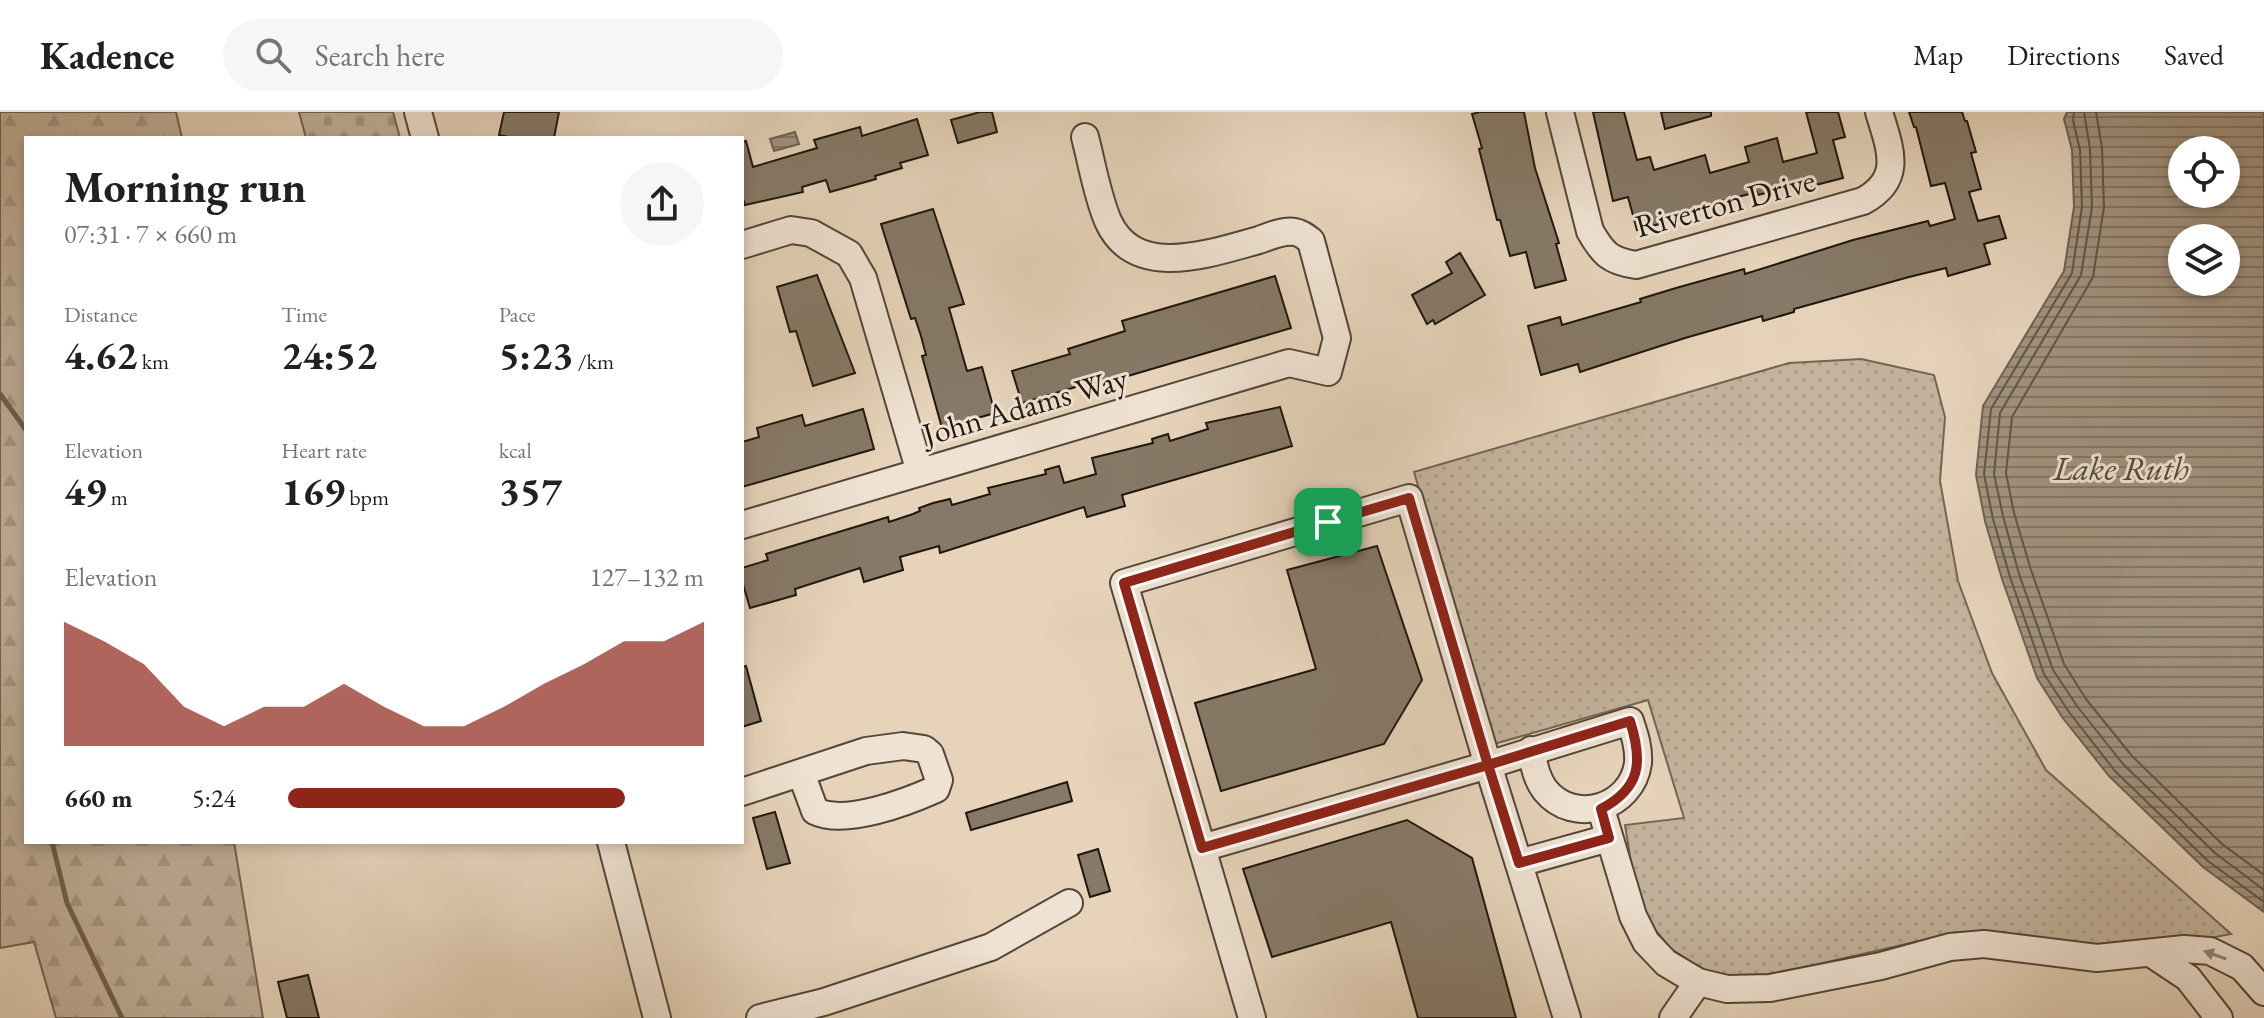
<!DOCTYPE html>
<meta charset="utf-8">
<style>
body{margin:0;font-family:"EB Garamond",serif;background:#f6f6f6;color:#202124;height:100vh;display:flex;flex-direction:column;font-size:30px;white-space:nowrap}
*{box-sizing:border-box;margin:0}
p{font-size:26px;color:#757577}
.icon{flex:none;width:44px;height:44px;fill:none;stroke:currentColor;stroke-width:2;stroke-linecap:round;stroke-linejoin:round}
.map{position:relative;flex:1;overflow:hidden}
.drawer{position:absolute;left:24px;top:24px;width:720px;height:708px;display:flex;flex-direction:column;background:#fff;border-radius:0px;box-shadow:0 4px 12px #0003}
.drawer>*{flex:none}
.buttons{position:absolute;left:2168px;top:24px;display:grid;gap:16px}
.buttons a{display:grid;place-items:center;width:72px;height:72px;border-radius:50%;background:#fff;box-shadow:0 4px 12px #0003;font-size:40px}
.pin{position:absolute;display:grid;place-items:center;width:68px;height:68px;color:#fff;margin:-34px;border-radius:16px;box-shadow:0 4px 12px #0006}
.round{display:grid;place-items:center;flex:none;width:84px;height:84px;border-radius:42px;background:#f6f6f6}
.summary{display:flex;align-items:center;justify-content:space-between;height:136px;padding:0 40px}
h1{font-size:44px;font-weight:700;line-height:60px}
.metrics{display:grid;grid-template-columns:repeat(3,1fr);gap:12px;height:136px;padding:8px 40px}
.metrics div{display:grid;align-content:center}
.metrics b{font-size:40px;font-weight:700}
.metrics small{font-size:22px;font-weight:400}
.metrics p{font-size:22px}
.chart{height:224px;padding:16px 40px}
.chart p{display:flex;justify-content:space-between}
.chart svg{width:100%;height:144px;margin-top:8px;fill:#8f2418;opacity:.7}
ul{padding:0 40px;list-style:none;font-size:26px}
li{display:grid;grid-template-columns:128px 96px 1fr;align-items:center;height:60px}
li i{height:20px;border-radius:10px;background:#8f2418}
header{display:flex;align-items:center;gap:48px;box-sizing:border-box;height:112px;padding:0 40px;background:#fff;border-bottom:2px solid #e0e0e0}
header strong{font-size:38px}
nav{display:flex;gap:44px;margin-inline-start:auto;font-size:28px}
.search{width:560px;height:72px;background:#f6f6f6;display:flex;align-items:center;gap:20px;box-sizing:border-box;padding:0 28px;border-radius:44px;color:#757577;font-size:30px}
.map>svg:first-child{display:block}
.grass{fill:url(#grass-dots);stroke:#726556;stroke-width:2}
.forest{fill:url(#forest-firs);stroke:#726556;stroke-width:2}
.cemetery{fill:url(#cemetery-stones);stroke:#726556;stroke-width:2}
.water{fill:url(#water-rules);stroke:#6e6152;stroke-width:2;fill-rule:evenodd}
.lines{fill:none;stroke-linecap:round;stroke-linejoin:round}
.shore{stroke:#605547;stroke-width:2}
.stream{stroke:#6e6152;stroke-width:5}
.building{fill:#867967;stroke:#1f170e;stroke-width:2}
.minor-casing{stroke:#514639;stroke-width:30}
.minor{stroke:#efe2d2;stroke-width:26}
.oneway{fill:#91877a}
.route-casing{stroke:#fff;stroke-width:16}
.route{stroke:#8f2418;stroke-width:10}
.labels{text-anchor:middle;dominant-baseline:central;stroke-width:6;stroke-linejoin:round;paint-order:stroke}
.street-label{font-size:32px;fill:#1f170e;stroke:#efe2d2}
.water-label{font-size:34px;font-style:italic;fill:#53493c;stroke:#efe2d2}
</style>
<header>
<strong>Kadence</strong>
<div class="search"><svg class="icon" aria-label="search" viewBox="0 0 24 24"><circle cx="10" cy="10" r="6"/><path d="M15 15l6 6"/></svg>Search here</div>
<nav><a>Map</a><a>Directions</a><a>Saved</a></nav>
</header>
<div class="map">
<svg width="2264" height="906" viewBox="0 0 2264 906">
<defs>
<pattern id="grass-dots" width="8" height="8" patternUnits="userSpaceOnUse" patternTransform="scale(2)"><rect width="8" height="8" fill="#c4b39d"/><path d="M2 2h.1M6 6h.1" fill="none" stroke="#a89986" stroke-width="1.8" stroke-linecap="round"/></pattern>
<pattern id="forest-firs" width="22" height="20" patternUnits="userSpaceOnUse" patternTransform="scale(2)"><rect width="22" height="20" fill="#c4b39d"/><path d="M5 1l3.5 6h-7zM16 11l3.5 6h-7z" fill="#a89986"/></pattern>
<pattern id="cemetery-stones" width="16" height="16" patternUnits="userSpaceOnUse" patternTransform="scale(2)"><rect width="16" height="16" fill="#c4b39d"/><path d="M2 7V4a2 2 0 0 1 4 0v3zM10 15v-3a2 2 0 0 1 4 0v3z" fill="#a89986"/></pattern>
<pattern id="water-rules" width="6" height="5" patternUnits="userSpaceOnUse" patternTransform="scale(2)"><rect width="6" height="5" fill="#a29380"/><path d="M0 2.5h6" fill="none" stroke="#837767"/></pattern>
</defs>
<rect width="100%" height="100%" fill="#e6d3ba"/>
<filter id="stains"><feTurbulence type="fractalNoise" baseFrequency=".0025" numOctaves="4"/><feColorMatrix values="0 0 0 0 .2 0 0 0 0 .09 0 0 0 0 .02 0 0 0 .5 -.17"/></filter>
<radialGradient id="worn" r=".72"><stop offset=".6" stop-color="#630" stop-opacity="0"/><stop offset="1" stop-color="#630" stop-opacity=".3"/></radialGradient>
<!-- grass -->
<polygon class="grass" points="1861,247 1934,263 1945,305 1940,369 1958,469 1992,561 2046,658 2231,822 2195,829 2076,834 2020,824 1941,824 1748,868 1706,860 1670,836 1649,810 1635,775 1625,713 1684,706 1648,588 1494,632 1414,360 1789,251"/>
<!-- forest -->
<polygon class="forest" points="0,0 176,0 182,26 26,26 26,730 234,730 263,906 56,906 34,830 0,836"/>
<!-- cemetery -->
<polygon class="cemetery" points="299,0 393,0 400,26 306,26"/>
<!-- water -->
<g class="water">
<path d="M 2067,0 L 2264,0 L 2264,800 L 2203,755 L 2109,664 L 2062,605 L 2037,566 L 2002,467 L 1985,409 L 1976,363 L 1983,294 L 2064,159 L 2074,95 L 2072,38 L 2064,7 ZM 2226,38 L 2226,82 L 2182,82 L 2182,38 ZM 2226,126 L 2226,170 L 2182,170 L 2182,126 Z"/>
<polygon points="795,20 799,32 774,39 770,27"/>
</g>
<g class="lines">
<!-- shore -->
<g class="shore">
<polyline points="2074,0 2073,8 2080,38 2082,95 2072,161 1991,297 1984,362 1993,407 2010,465 2044,562 2069,600 2115,659 2208,749 2264,790"/>
<polyline points="2084,0 2090,37 2092,95 2081,163 2000,301 1994,362 2003,404 2019,462 2053,558 2077,594 2123,652 2215,741 2264,778"/>
<polyline points="2096,0 2102,36 2104,95 2093,165 2012,305 2006,361 2014,401 2031,458 2064,552 2086,587 2132,644 2222,732 2264,763"/>
</g>
<!-- stream -->
<g class="stream">
<polyline points="0,282 26,318"/>
<polyline points="52,730 67,791 122,906"/>
</g>
</g>
<!-- building -->
<g class="building">
<polygon points="504,0 559,0 554,26 514,26 499,23"/>
<polygon points="980,0 992,0 997,20 958,31 951,8"/>
<polygon points="1480,0 1524,0 1535,56 1559,131 1556,132 1566,168 1535,176 1526,140 1510,144 1500,108 1497,108 1479,37 1482,36 1472,2"/>
<polygon points="1593,0 1624,0 1637,48 1650,45 1654,58 1705,43 1710,61 1749,50 1745,35 1777,26 1783,50 1817,41 1806,0 1838,0 1845,25 1833,28 1843,66 1812,74 1811,69 1758,83 1757,80 1718,90 1666,107 1667,110 1637,118 1628,85 1613,89"/>
<polygon points="1661,0 1711,0 1711,4 1665,17"/>
<polygon points="1909,0 1962,0 1965,9 1967,9 1976,40 1971,41 1981,77 1969,80 1978,109 1999,104 2006,126 1984,132 1990,152 1948,164 1946,156 1909,165 1794,197 1794,200 1763,209 1762,204 1685,226 1580,260 1578,252 1541,263 1528,214 1560,205 1562,213 1641,190 1640,187 1676,176 1744,157 1745,162 1853,128 1928,109 1930,114 1955,107 1945,71 1931,74 1916,15 1914,15"/>
<polygon points="917,7 928,43 900,51 902,56 875,64 876,67 830,80 826,68 802,75 803,80 745,93 742,84 742,30 746,29 753,55 817,36 814,28 860,15 862,24"/>
<polygon points="933,97 964,192 949,196 967,259 982,255 995,301 942,316 922,244 926,243 921,224 915,206 911,207 881,112"/>
<polygon points="1460,141 1485,183 1435,212 1433,208 1427,212 1412,183 1452,161 1446,150"/>
<polygon points="817,163 855,261 813,274 796,219 790,220 777,175"/>
<polygon points="1275,164 1291,216 1101,272 1101,270 1080,277 1079,274 1022,291 1012,259 1070,242 1068,237 1125,219 1122,209"/>
<polygon points="1280,295 1292,334 1122,383 1125,394 1087,405 1084,395 940,441 939,434 900,445 903,458 864,470 860,456 795,477 796,483 750,496 742,469 742,456 768,448 766,442 888,405 889,410 913,402 920,399 919,396 933,391 950,387 952,393 990,382 988,376 1046,362 1045,358 1059,354 1064,371 1096,362 1092,346 1153,331 1152,327 1168,322 1170,329 1208,317 1206,311"/>
<polygon points="863,297 874,337 742,375 742,330 759,325 757,316 802,303 805,314"/>
<polygon points="1377,434 1422,568 1384,632 1221,679 1195,591 1316,557 1287,458"/>
<polygon points="746,554 761,609 742,615 742,555"/>
<polygon points="1067,670 1072,689 971,718 966,701"/>
<polygon points="775,700 790,751 767,757 753,706"/>
<polygon points="1407,708 1472,746 1516,906 1418,906 1391,810 1272,845 1243,757"/>
<polygon points="1098,737 1110,779 1090,785 1078,743"/>
<polygon points="308,863 319,906 287,906 278,870"/>
</g>
<g class="lines">
<defs>
<g id="minor">
<polyline points="418,0 425,26"/>
<path d="M 1560,0 L 1590,119 C 1603,142 1610,149 1636,153 L 1863,89 C 1904,67 1890,37 1879,0"/>
<polyline points="742,133 791,118 811,121 849,142 863,166 920,360"/>
<path d="M 742,413 L 1289,251 L 1328,260 L 1337,226 L 1311,129 C 1306,125 1301,121 1295,120 C 1283,118 1270,124 1259,128 C 1211,141 1135,169 1108,109 C 1097,83 1092,52 1085,25"/>
<path d="M 742,680 L 866,639 L 903,634 L 924,637 L 930,642 L 939,668 L 936,677 C 907,690 845,714 815,699 L 801,661"/>
<polyline points="1601,697 1633,804 1646,830 1666,851 1698,870 1727,877 1770,876 1881,854 1950,835 1984,832 2097,846 2184,837 2210,839 2242,855 2264,880"/>
<polyline points="611,730 657,906"/>
<polyline points="1202,736 1488,653 1567,906"/>
<polyline points="1519,751 1609,726"/>
<polyline points="2152,842 2188,866 2219,906"/>
<polyline points="760,906 824,890 991,835 1069,791"/>
<path d="M 1252,906 L 1124,471 L 1409,386 L 1488,653 L 1630,609 C 1635,624 1639,636 1638,651 C 1632,696 1574,714 1545,678 C 1536,666 1534,652 1531,638"/>
<polyline points="1673,906 1698,870"/>
</g>
</defs>
<!-- minor casing -->
<use href="#minor" class="minor-casing"/>
<!-- minor -->
<use href="#minor" class="minor"/>
</g>
<!-- one-way arrows -->
<defs><path id="oneway-solid" d="M-6-.8H1V-3.2L6.5 0L1 3.2V.8H-6Z" transform="scale(2)"/></defs>
<use class="oneway" href="#oneway-solid" transform="translate(2215 843) rotate(-160)"/>
<g class="lines">
<defs>
<path id="route" d="M 1328,410 L 1124,471 L 1202,736 L 1488,653 L 1519,751 L 1609,726 L 1601,697 C 1641,676 1643,650 1630,609 L 1488,653 L 1409,386 L 1328,410"/>
</defs>
<!-- route casing -->
<use href="#route" class="route-casing"/>
<!-- route -->
<use href="#route" class="route"/>
</g>
<g class="labels">
<!-- street labels -->
<g class="street-label">
<text transform="translate(1725 91) rotate(-15)">Riverton Drive</text>
<text transform="translate(1025 294) rotate(-16)">John Adams Way</text>
</g>
<!-- water labels -->
<g class="water-label">
<text x="2121" y="356">Lake Ruth</text>
</g>
</g>
<rect width="100%" height="100%" filter="url(#stains)"/>
<rect width="100%" height="100%" fill="url(#worn)"/>
</svg>
<div class="buttons">
<a><svg class="icon" aria-label="locate" viewBox="0 0 24 24"><circle cx="12" cy="12" r="6"/><path d="M12 2v4M12 18v4M2 12h4M18 12h4"/></svg></a>
<a><svg class="icon" aria-label="layers" viewBox="0 0 24 24"><path d="M12 4l9 5-9 5-9-5zM3 14l9 5 9-5"/></svg></a>
</div>
<div class="pin" style="left:1328px;top:410px;background:#1e9e55"><svg class="icon" aria-label="arrive" viewBox="0 0 24 24"><path d="M6 21V4h12l-3 4 3 4H6"/></svg></div>
<section class="drawer">
<div class="summary"><div><h1>Morning run</h1><p>07:31 · 7 × 660 m</p></div><a class="round"><svg class="icon" aria-label="share" viewBox="0 0 24 24"><path d="M12 15V3M7 8l5-5 5 5M5 13v7h14v-7"/></svg></a></div>
<div class="metrics">
<div><p>Distance</p><b>4.62<small> km</small></b></div>
<div><p>Time</p><b>24:52</b></div>
<div><p>Pace</p><b>5:23<small> /km</small></b></div>
</div>
<div class="metrics">
<div><p>Elevation</p><b>49<small> m</small></b></div>
<div><p>Heart rate</p><b>169<small> bpm</small></b></div>
<div><p>kcal</p><b>357</b></div>
</div>
<div class="chart"><p><span>Elevation</span>127–132 m</p>
<svg viewBox="0 0 160 44" preserveAspectRatio="none"><path d="M0 44V6L10 12L20 19L30 32L40 38L50 32L60 32L70 25L80 32L90 38L100 38L110 32L120 25L130 19L140 12L150 12L160 6V44z"/></svg>
</div>
<ul>
<li><b>660 m</b>5:24<i style="width:81%"></i></li>
</ul>
</section>
</div>
